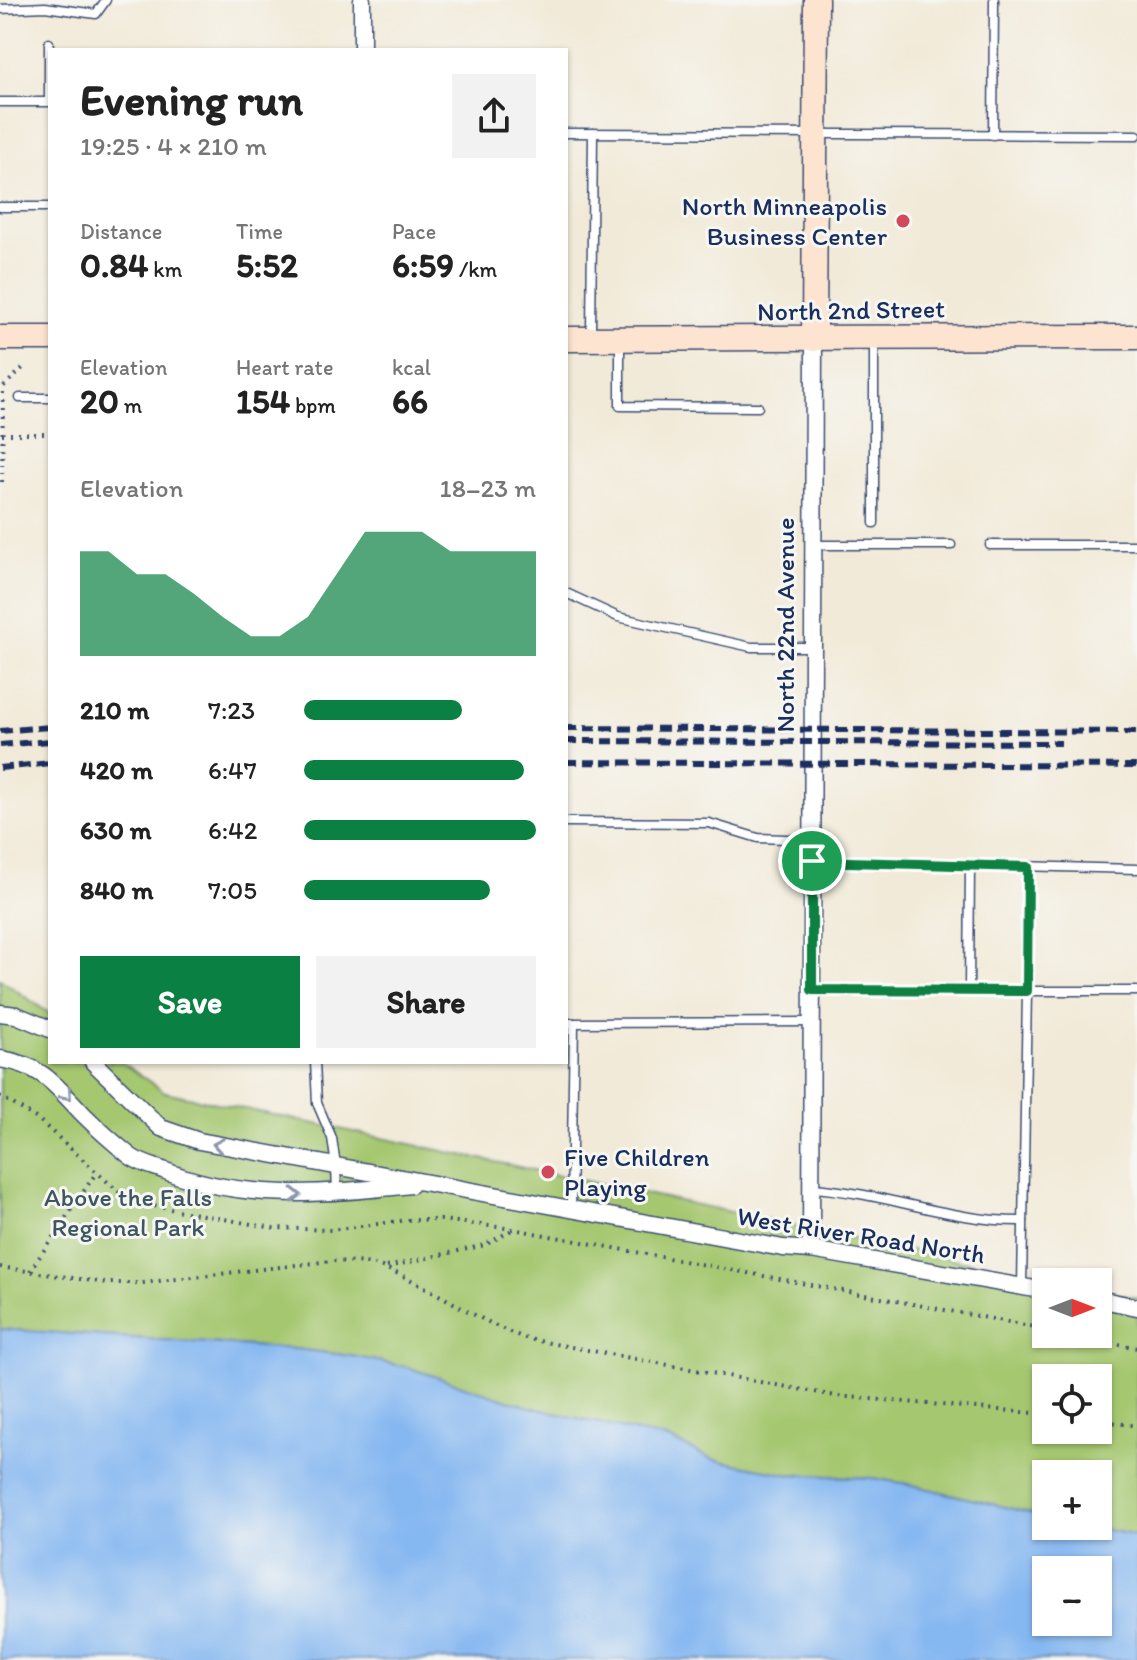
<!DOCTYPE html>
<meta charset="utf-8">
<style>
body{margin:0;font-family:Itim,sans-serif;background:#f2f2f2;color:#222;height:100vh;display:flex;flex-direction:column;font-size:30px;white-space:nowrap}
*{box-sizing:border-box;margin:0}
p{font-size:26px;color:#767676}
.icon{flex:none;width:44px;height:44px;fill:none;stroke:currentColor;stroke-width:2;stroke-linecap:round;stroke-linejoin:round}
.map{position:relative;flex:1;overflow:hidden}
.drawer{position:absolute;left:48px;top:48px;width:520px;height:1016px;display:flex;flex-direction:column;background:#fff;border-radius:0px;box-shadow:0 2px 6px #0004}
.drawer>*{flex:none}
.needle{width:52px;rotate:90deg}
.buttons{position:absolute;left:1032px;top:1268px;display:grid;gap:16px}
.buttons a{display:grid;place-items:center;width:80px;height:80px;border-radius:0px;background:#fff;box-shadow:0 2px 6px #0004;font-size:40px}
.pin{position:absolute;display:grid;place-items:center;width:68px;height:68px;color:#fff;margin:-34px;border:4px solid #fff;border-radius:50%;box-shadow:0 2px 8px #0007}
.round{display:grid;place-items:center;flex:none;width:84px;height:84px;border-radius:0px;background:#f2f2f2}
.summary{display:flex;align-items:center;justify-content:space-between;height:136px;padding:0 32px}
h1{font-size:44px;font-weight:700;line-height:60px}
.figures{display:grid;grid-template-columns:repeat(3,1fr);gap:12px;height:136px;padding:8px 32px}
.figures div{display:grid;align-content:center}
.figures b{font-size:34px;font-weight:700}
.figures small{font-size:22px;font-weight:400}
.figures p{font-size:22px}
.chart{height:224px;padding:16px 32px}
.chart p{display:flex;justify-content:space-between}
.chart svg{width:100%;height:144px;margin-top:8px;fill:#0b8043;opacity:.7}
.primary-button{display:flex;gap:16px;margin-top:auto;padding:16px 32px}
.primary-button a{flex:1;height:92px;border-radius:0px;background:#0b8043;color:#fff;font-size:32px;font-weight:700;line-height:92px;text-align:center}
.primary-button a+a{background:#f2f2f2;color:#222}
ul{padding:0 32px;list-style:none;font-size:26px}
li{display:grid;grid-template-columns:128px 96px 1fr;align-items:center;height:60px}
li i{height:20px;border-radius:10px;background:#0b8043}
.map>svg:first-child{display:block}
.green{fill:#a5c770;stroke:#607b67;stroke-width:2;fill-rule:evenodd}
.water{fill:#85b7f1;stroke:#5073a8;stroke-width:2;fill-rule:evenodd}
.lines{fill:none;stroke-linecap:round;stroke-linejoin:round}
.lane-casing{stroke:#3b4b70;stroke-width:11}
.street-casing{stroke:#3b4b70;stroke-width:19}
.secondary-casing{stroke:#3b4b70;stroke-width:27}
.path{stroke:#3b4b70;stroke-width:4;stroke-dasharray:2 6;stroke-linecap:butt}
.lane{stroke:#fff;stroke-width:8}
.street{stroke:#fff;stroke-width:16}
.secondary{stroke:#fde4d1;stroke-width:24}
.rail{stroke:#1b2f5e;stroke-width:6;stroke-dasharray:12 6;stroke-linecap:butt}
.oneway{stroke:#8d97ae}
.route-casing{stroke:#fff;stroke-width:16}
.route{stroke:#0b8043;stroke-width:10}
.poi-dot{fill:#d1495b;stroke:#f6f6f2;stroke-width:3}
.labels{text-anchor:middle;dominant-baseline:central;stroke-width:6;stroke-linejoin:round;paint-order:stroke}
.poi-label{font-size:26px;fill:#1b2f5e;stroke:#f6f6f2;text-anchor:end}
.street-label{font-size:26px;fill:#1b2f5e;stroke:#f6f6f2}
.park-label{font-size:26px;fill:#3e5562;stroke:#f6f6f2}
</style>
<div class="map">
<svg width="1137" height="1660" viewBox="0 0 1137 1660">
<rect width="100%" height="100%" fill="#f6f6f2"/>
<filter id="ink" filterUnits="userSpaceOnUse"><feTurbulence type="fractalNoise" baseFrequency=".0125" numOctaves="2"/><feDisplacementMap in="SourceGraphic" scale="16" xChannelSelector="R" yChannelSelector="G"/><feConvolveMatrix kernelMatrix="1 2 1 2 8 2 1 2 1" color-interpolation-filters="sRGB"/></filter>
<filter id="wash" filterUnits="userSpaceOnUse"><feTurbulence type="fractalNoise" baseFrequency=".006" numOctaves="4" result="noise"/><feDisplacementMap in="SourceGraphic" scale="32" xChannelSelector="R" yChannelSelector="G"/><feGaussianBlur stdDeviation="1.8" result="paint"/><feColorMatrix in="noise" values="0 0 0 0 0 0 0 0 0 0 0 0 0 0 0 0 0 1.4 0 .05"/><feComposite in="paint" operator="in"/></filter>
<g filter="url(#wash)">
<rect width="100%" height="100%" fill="#f2ead8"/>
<!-- green -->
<path class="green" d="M 0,979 L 50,1014 L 50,1062 L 121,1062 L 165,1092 L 1061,1282 L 1046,1282 L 1046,1334 L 1098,1334 L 1098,1290 L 1137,1298 L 1137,1536 L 1088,1526 L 1098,1526 L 1098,1474 L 1046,1474 L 1046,1517 L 908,1484 L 872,1478 L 786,1474 L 711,1459 L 671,1440 L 530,1407 L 406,1367 L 352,1356 L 295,1349 L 0,1329 ZM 1046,1378 L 1098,1378 L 1098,1430 L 1046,1430 Z"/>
<!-- water -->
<path class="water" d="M 0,1329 L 295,1349 L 352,1356 L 406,1367 L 530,1407 L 671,1440 L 711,1459 L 786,1474 L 872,1478 L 908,1484 L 1046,1517 L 1046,1526 L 1088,1526 L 1137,1536 L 1137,1660 L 0,1660 ZM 1046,1570 L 1098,1570 L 1098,1622 L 1046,1622 Z"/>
</g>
<g filter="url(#ink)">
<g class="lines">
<defs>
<g id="lane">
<polyline points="0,9 45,7 96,14 106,0"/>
<polyline points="0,102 49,102 49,43"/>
<polyline points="566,133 1137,135"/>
<polyline points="993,135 994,0"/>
<polyline points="0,207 50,207"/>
<polyline points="591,334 593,133"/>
<polyline points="620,340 620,406 758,407"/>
<polyline points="874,341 874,523"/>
<polyline points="20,398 50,398"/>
<polyline points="813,545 951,545"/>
<polyline points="990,545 1137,545"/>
<polyline points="566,593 618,617 751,647 813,647"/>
<polyline points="566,822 709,823 758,838 812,840"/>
<polyline points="812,861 1137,869"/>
<polyline points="812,990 1027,991 1028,867"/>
<polyline points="969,990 970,866"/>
<polyline points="566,1023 812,1022"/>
<polyline points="315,1062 317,1103 332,1138 336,1166 337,1193"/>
<path d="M 811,1188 C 883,1192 951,1222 1023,1221"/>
<polyline points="571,1209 574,1023"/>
<polyline points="1022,1287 1027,991 1137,991"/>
</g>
<g id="street">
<polyline points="362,50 362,0"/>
<polyline points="0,1013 16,1015 50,1029"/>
<path d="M 0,1059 C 43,1065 56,1086 84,1115 C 98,1129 114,1143 130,1156 C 139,1163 152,1166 163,1170 C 243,1202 328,1194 411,1185"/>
<polyline points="93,1062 161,1128 199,1141 783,1248 811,1250 1046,1291"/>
<polyline points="811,1250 814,339"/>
<polyline points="1098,1299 1137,1307"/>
</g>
<g id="secondary">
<polyline points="0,338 50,338"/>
<path d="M 566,339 C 756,339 947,336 1137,337"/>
<polyline points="814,339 816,0"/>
</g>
</defs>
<!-- lane casing -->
<use href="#lane" class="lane-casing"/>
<!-- street casing -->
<use href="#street" class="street-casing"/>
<!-- secondary casing -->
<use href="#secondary" class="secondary-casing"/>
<!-- path -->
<g class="path">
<polyline points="2,434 50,434"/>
<polyline points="2,482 3,387 24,367"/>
<polyline points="0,1096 39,1120 120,1193 143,1204 273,1228 331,1230 408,1220 441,1220 513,1229 1046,1329"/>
<path d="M 0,1267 L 106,1283 L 142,1283 L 331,1261 C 349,1262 369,1261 387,1269 C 436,1289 478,1322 528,1339 L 836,1396 L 1046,1414"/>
<polyline points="387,1267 485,1245 512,1230"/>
<polyline points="30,1271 96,1173"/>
<polyline points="1072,1334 1137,1348"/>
<polyline points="1098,1420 1137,1426"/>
</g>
<!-- lane -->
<use href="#lane" class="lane"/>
<!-- street -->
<use href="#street" class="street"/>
<!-- secondary -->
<use href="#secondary" class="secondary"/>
<!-- rail -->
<g class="rail">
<polyline points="566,728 1137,732"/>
<polyline points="0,731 50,727"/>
<polyline points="566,741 1061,743"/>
<polyline points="0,745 50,741"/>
<polyline points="566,762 1137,766"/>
<polyline points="0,768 50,763"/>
</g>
</g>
<!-- one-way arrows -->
<defs><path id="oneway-chevron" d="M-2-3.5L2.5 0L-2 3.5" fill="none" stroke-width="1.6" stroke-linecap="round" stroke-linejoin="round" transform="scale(2)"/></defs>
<g class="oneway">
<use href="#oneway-chevron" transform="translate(67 1095) rotate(49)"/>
<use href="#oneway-chevron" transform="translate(218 1145) rotate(-170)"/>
<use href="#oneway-chevron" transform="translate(296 1195) rotate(1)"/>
</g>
</g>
<g class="lines" filter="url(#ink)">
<defs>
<polygon id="route" points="812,861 1028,867 1027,991 812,990"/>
</defs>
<!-- route casing -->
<use href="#route" class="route-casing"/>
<!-- route -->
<use href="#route" class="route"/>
</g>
<!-- markers -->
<g class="poi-dot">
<circle cx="903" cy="221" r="8"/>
<circle cx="548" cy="1172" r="8"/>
</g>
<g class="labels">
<!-- poi labels -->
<g class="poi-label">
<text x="887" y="206">North Minneapolis<tspan x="887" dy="30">Business Center</tspan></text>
<text x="564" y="1157" text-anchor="start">Five Children<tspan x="564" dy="30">Playing</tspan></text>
</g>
<!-- street labels -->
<g class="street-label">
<text transform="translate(851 310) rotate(-1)">North 2nd Street</text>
<text transform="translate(785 625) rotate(-90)">North 22nd Avenue</text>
<text transform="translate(861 1235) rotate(9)">West River Road North</text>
</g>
<!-- park labels -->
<g class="park-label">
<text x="128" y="1197">Above the Falls<tspan x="128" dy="30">Regional Park</tspan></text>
</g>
</g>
</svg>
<div class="buttons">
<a><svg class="needle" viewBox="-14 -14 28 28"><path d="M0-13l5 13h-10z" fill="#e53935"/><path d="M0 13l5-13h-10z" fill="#767676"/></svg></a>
<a><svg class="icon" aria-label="locate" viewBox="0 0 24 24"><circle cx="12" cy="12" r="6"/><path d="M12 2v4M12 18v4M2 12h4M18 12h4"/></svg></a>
<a>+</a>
<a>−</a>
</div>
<div class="pin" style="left:812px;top:861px;background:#1e9e55"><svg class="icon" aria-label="arrive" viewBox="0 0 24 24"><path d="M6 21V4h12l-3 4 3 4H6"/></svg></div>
<section class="drawer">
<div class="summary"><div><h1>Evening run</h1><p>19:25 · 4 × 210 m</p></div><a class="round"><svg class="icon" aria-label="share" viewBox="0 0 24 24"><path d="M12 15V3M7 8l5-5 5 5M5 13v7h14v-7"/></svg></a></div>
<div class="figures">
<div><p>Distance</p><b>0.84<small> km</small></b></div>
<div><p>Time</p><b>5:52</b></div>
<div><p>Pace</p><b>6:59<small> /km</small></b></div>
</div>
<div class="figures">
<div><p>Elevation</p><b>20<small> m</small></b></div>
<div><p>Heart rate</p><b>154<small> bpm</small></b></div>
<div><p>kcal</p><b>66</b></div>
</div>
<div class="chart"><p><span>Elevation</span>18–23 m</p>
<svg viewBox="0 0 160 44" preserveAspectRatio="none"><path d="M0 44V12L10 12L20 19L30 19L40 25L50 32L60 38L70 38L80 32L90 19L100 6L110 6L120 6L130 12L140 12L150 12L160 12V44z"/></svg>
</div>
<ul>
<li><b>210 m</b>7:23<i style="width:68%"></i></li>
<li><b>420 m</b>6:47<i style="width:95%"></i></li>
<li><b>630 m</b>6:42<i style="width:100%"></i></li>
<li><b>840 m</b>7:05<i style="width:80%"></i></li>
</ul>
<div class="primary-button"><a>Save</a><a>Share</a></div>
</section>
</div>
